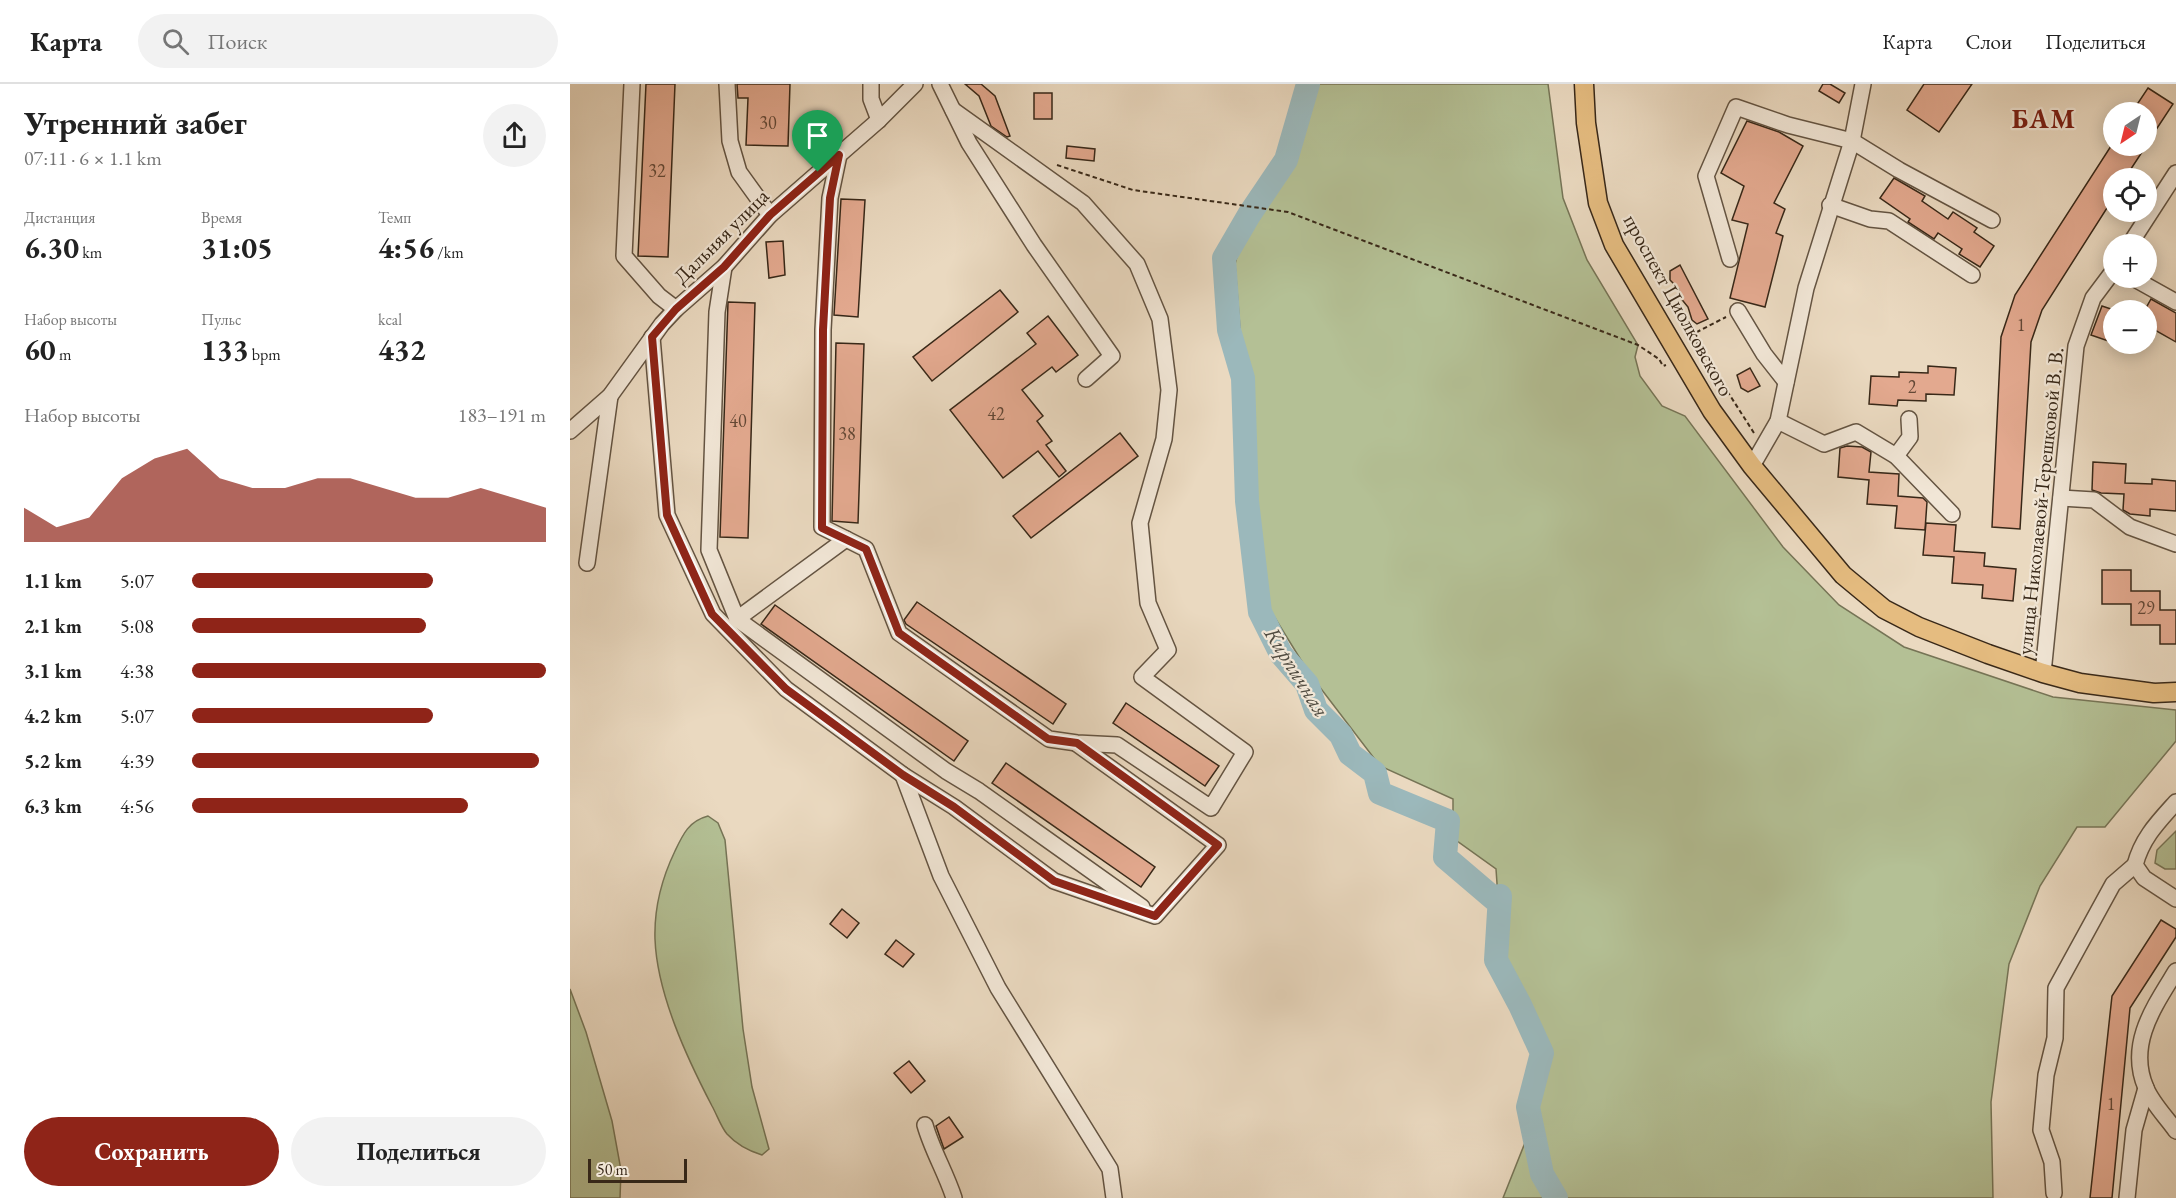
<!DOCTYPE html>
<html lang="ru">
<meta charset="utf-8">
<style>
body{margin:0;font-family:"EB Garamond",serif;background:#f2f2f2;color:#222;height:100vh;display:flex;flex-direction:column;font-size:22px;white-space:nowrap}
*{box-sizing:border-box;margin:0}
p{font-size:20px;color:#767676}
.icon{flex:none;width:33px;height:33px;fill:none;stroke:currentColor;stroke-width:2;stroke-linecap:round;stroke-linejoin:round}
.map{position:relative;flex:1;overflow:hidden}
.details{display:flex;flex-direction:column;background:#fff;width:570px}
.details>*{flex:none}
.needle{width:39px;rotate:215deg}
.tools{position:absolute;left:1533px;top:18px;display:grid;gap:12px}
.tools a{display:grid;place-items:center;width:54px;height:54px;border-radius:50%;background:#fff;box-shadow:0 3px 15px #0003;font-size:30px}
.scale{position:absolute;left:18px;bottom:15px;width:99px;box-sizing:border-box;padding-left:6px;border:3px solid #382818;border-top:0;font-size:16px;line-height:21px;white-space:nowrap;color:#382818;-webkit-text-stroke:4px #f1e6d6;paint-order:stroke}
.pin{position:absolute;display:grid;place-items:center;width:51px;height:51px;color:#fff;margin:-62px -26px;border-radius:50% 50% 50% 0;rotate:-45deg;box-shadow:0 0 6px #0007}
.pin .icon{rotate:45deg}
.round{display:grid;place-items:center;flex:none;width:63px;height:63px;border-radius:32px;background:#f2f2f2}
.headline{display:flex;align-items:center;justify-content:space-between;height:102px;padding:0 24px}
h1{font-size:33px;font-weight:700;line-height:45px}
.figures{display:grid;grid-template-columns:repeat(3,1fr);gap:9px;height:102px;padding:6px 24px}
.figures div{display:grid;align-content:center}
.figures b{font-size:30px;font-weight:700}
.figures small{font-size:16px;font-weight:400}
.figures p{font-size:16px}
.chart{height:168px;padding:12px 24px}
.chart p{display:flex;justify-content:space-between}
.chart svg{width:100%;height:108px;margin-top:6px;fill:#8f2418;opacity:.7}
.button{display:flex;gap:12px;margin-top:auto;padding:12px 24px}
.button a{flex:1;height:69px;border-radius:36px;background:#8f2418;color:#fff;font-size:24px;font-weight:700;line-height:69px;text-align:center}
.button a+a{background:#f2f2f2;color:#222}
ul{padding:0 24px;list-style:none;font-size:20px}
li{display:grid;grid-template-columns:96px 72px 1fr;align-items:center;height:45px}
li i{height:15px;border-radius:8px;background:#8f2418}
header{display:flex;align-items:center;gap:36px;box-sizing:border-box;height:84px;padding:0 30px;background:#fff;border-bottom:2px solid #e0e0e0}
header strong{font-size:28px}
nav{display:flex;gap:33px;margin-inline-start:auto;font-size:21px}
.search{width:420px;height:54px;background:#f2f2f2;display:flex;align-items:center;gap:15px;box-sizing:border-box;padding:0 21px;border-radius:33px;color:#767676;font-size:22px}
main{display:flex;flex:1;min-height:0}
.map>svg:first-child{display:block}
.green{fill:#b4c095;stroke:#767456;stroke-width:1.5}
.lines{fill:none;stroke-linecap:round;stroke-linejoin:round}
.river{stroke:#9bb8bb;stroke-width:24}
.building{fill:#e3a98f;stroke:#382818;stroke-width:1.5}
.minor-casing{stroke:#645442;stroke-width:18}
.major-casing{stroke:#382818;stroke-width:21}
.path{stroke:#382818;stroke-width:2;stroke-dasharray:4.5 3;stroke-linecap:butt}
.minor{stroke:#f1e6d6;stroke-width:15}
.major{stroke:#e5bc80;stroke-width:18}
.route-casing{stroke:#fff;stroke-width:12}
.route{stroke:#8f2418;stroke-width:8}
.labels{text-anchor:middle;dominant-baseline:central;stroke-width:4.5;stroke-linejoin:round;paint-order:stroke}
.number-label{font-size:18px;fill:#634836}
.street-label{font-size:21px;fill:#382818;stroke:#f1e6d6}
.water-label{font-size:22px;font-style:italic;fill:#514c41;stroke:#f1e6d6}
.district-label{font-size:27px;font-weight:bold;letter-spacing:1.5px;fill:#7a1f14;stroke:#f1e6d6}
</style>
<header>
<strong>Карта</strong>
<div class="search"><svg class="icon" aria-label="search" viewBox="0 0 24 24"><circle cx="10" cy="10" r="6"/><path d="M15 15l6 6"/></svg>Поиск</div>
<nav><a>Карта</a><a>Слои</a><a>Поделиться</a></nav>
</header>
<main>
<section class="details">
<div class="headline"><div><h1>Утренний забег</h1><p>07:11 · 6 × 1.1 km</p></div><a class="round"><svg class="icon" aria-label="share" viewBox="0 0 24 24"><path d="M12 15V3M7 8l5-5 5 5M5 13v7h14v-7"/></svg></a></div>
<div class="figures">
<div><p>Дистанция</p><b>6.30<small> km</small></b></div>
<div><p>Время</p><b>31:05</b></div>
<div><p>Темп</p><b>4:56<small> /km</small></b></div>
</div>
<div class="figures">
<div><p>Набор высоты</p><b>60<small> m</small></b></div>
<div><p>Пульс</p><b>133<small> bpm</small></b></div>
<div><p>kcal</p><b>432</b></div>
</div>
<div class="chart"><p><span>Набор высоты</span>183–191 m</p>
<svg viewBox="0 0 160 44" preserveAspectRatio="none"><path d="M0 44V30L10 38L20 34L30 18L40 10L50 6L60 18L70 22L80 22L90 18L100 18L110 22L120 26L130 26L140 22L150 26L160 30V44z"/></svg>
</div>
<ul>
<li><b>1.1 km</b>5:07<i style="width:68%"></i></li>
<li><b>2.1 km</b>5:08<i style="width:66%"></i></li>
<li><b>3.1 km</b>4:38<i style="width:100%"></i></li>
<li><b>4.2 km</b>5:07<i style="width:68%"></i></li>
<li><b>5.2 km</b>4:39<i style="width:98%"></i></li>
<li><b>6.3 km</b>4:56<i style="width:78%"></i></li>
</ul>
<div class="button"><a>Сохранить</a><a>Поделиться</a></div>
</section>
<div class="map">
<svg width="1606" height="1114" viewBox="0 0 1606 1114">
<rect width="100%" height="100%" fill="#ead9c0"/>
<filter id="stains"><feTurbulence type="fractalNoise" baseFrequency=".00333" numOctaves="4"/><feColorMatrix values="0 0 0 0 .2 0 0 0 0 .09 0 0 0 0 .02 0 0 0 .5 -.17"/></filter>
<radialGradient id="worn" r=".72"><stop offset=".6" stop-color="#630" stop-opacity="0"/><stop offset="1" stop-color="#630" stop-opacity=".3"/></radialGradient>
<!-- green -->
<g class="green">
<polygon points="741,0 978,0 993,114 1017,176 1068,261 1065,273 1070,292 1092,322 1115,332 1213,463 1269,521 1334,563 1483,613 1606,626 1606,657 1535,743 1507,743 1470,802 1439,880 1421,1018 1423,1114 933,1114 962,1041 960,996 975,958 932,872 926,785 883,754 883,715 810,682 739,589 700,526 687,463 665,180 680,122 724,60"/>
<path d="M 138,732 L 148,739 L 155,756 L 173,945 L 182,1003 L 199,1065 L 192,1071 C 179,1067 167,1061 157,1050 C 151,1043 147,1031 142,1022 C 117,974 87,910 85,855 C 84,824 92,794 105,767 C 113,750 119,737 138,732 Z"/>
<polygon points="1606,747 1606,785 1595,785 1585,779 1587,766"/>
<polygon points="0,905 16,948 42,1037 51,1086 50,1114 0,1114"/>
</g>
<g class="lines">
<!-- river -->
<polyline class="river" points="738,0 716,76 679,131 654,174 659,246 673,294 677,417 690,528 711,570 737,600 746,626 771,651 780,670 805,689 810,709 878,737 875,773 929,819 930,812 926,876 950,921 972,969 958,1023 972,1090 986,1114"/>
</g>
<!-- building -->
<g class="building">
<polygon points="76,0 105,0 98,173 68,172"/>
<polygon points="167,0 220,0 218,62 176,61 178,14 168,14"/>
<polygon points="395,0 411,0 425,12 440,52 437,53 421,42 409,12"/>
<polygon points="1253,0 1260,0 1275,9 1269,19 1249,7"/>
<polygon points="1354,0 1402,0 1369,48 1337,26"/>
<polygon points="1578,4 1603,20 1576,61 1576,28 1562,28"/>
<rect x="464" y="9" width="18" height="26"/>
<polygon points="1177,37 1209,48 1233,62 1204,119 1215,125 1206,149 1213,152 1195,223 1160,214 1178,140 1162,136 1174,102 1151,89"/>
<polygon points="497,62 525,65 524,77 496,74"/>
<polygon points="1541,62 1576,62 1555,94 1544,94 1544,113 1472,226 1461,258 1450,445 1422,443 1431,253 1445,211"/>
<polygon points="1324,94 1355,112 1352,117 1378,135 1383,128 1407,144 1404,148 1424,162 1410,183 1389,170 1392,165 1368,149 1364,155 1338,138 1340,135 1310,114"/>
<polygon points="271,115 295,116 288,233 264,231"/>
<polygon points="213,157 215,191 199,194 196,158"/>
<polygon points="1110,181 1138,235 1127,240 1122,236 1118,223 1109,212 1109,205 1100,196 1100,187"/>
<polygon points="430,206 448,228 362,297 343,273"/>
<polygon points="1581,215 1606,229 1606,258 1576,241 1576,224"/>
<polygon points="158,218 185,219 178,454 150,453"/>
<polygon points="1532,222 1544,226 1544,259 1521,251"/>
<polygon points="478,232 508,271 486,288 482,283 452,306 473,332 467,337 482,357 476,361 496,387 489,393 468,367 433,394 380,326 466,260 457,249"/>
<polygon points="266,259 294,260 288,439 262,437"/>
<polygon points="1358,282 1386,284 1384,311 1356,310 1356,317 1328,316 1327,322 1299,320 1301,292 1329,293 1329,288 1358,289"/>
<polygon points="1180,284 1190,302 1178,308 1171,304 1167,291"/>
<polygon points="550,349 568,372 461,454 443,432"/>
<polygon points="1277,362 1292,363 1301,368 1299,388 1329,390 1328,412 1353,414 1357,418 1355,446 1325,444 1327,422 1297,420 1299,396 1268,393 1270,364"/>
<polygon points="1523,378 1556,380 1555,399 1582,400 1582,395 1606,397 1606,427 1580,425 1580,432 1560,430 1553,426 1554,410 1531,409 1522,406"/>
<polygon points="1356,439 1386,441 1384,467 1415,469 1414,482 1446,485 1443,517 1412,514 1413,501 1382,499 1384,473 1353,471"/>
<polygon points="1532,486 1561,486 1561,507 1590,507 1590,526 1606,526 1606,560 1590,560 1590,541 1561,541 1561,520 1532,520"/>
<polygon points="347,518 496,620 483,640 336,540 334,536"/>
<polygon points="205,521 398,657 384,677 191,540"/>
<polygon points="556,619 649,682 635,702 543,639"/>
<polygon points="436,679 585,783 571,803 422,699"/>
<polygon points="272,825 289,839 277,854 260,840"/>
<polygon points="1591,836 1606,845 1606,853 1560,924 1542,1114 1520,1114 1542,912"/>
<polygon points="326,856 344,870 333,883 315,870"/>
<polygon points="339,977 355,997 341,1009 324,989"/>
<polygon points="379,1033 393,1053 374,1065 366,1042"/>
</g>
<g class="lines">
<defs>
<g id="minor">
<polyline points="62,0 54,172 89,212 106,225"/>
<polyline points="157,0 160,57 169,88 200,131"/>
<polyline points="301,0 301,15 309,36"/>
<polyline points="370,0 399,59 464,161 542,272 516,295"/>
<polyline points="269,71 260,114 253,246 252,443 296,465 329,549 479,655 507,659 547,661 641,724 675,668 572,593 598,566 578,519 570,439 594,355 599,306 590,235 567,180 513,119 383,26"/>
<polyline points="1260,121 1300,135 1319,137 1402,191"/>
<polyline points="1560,160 1606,89"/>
<polyline points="1160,175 1136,92 1166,23 1218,41 1282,57 1329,86 1422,136"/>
<polyline points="154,183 147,228 139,466 167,535 376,687 409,707 572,823"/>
<polyline points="1563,194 1606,218"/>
<polyline points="1168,227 1194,270 1216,298"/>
<polyline points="82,253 97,431 143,530 216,605 333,691 384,723 484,797 585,832 648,761 507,660"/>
<polyline points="1208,337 1254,360 1286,348 1326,372 1382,430"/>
<polyline points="0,347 40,312 92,240 106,225 154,183 200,131 309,36 345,0"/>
<polyline points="1326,372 1340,353 1339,335"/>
<polyline points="1182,382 1208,337 1236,204 1282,57 1293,0"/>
<polyline points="1491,414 1524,416 1560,443 1606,460"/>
<polyline points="17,479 40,312"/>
<polyline points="167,535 276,455"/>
<polyline points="1473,589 1506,262 1523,214 1544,186"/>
<polyline points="333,691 371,792 428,904 540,1085 544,1114"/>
<path d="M 1606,718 C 1588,738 1572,754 1565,781 L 1574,794 L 1606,815"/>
<path d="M 1606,887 C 1584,923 1557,960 1576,1004 C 1582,1019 1597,1034 1606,1047"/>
<path d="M 355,1041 C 362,1066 376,1089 384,1114"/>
<polyline points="1484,1109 1482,1078 1471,1046 1476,991 1485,954 1486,904 1543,800 1565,781"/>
<polyline points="1557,1114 1564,1046 1576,1004"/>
</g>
<polyline id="major" points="1014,0 1016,39 1028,119 1044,161 1142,327 1182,382 1273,491 1314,525 1349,543 1418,570 1473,589 1510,599 1584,609 1606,608"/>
</defs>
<!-- minor casing -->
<use href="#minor" class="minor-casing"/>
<!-- major casing -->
<use href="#major" class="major-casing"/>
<!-- path -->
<g class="path">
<polyline points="487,81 563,106 718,128 1068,261 1089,275 1093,282 1096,281"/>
<polyline points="1129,263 1184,349"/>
<polyline points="1125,265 1129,263 1123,250 1156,233"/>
</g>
<!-- minor -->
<use href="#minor" class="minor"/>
<!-- major -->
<use href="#major" class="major"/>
</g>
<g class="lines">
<defs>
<polygon id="route" points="269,71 260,114 253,246 252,444 296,465 329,549 478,655 507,659 648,761 585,832 484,797 384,723 333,691 216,605 142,530 97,431 82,253 106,225 154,183 200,131"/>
</defs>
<!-- route casing -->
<use href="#route" class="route-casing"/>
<!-- route -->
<use href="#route" class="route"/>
</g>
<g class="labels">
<!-- number labels -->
<g class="number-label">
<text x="198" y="38">30</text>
<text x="87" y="86">32</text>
<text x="1451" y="240">1</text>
<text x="1342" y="302">2</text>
<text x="426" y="329">42</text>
<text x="168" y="336">40</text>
<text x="277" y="349">38</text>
<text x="1576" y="523">29</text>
<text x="1541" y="1019">1</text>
</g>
<!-- street labels -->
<g class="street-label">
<text transform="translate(151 152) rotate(-45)">Дальняя улица</text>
<text transform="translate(1109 221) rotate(61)">проспект Циолковского</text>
<text transform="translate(1470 417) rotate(-84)">улица Николаевой-Терешковой В. В.</text>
</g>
<!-- water labels -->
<g class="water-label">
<text transform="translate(727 588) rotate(58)">Кирпичная</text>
</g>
<!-- district labels -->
<g class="district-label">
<text x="1474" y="34">БАМ</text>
</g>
</g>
<rect width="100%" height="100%" filter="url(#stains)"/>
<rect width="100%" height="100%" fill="url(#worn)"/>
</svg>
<div class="tools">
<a><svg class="needle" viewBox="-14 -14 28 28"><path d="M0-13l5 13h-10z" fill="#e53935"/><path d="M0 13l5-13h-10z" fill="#767676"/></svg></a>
<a><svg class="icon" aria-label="locate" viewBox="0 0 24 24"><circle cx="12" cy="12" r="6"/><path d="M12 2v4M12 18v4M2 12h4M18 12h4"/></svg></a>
<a>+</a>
<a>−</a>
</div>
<div class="scale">50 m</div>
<div class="pin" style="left:248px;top:88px;background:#1e9e55"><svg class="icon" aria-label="arrive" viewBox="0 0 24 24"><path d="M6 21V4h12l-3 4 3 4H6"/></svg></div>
</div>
</main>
